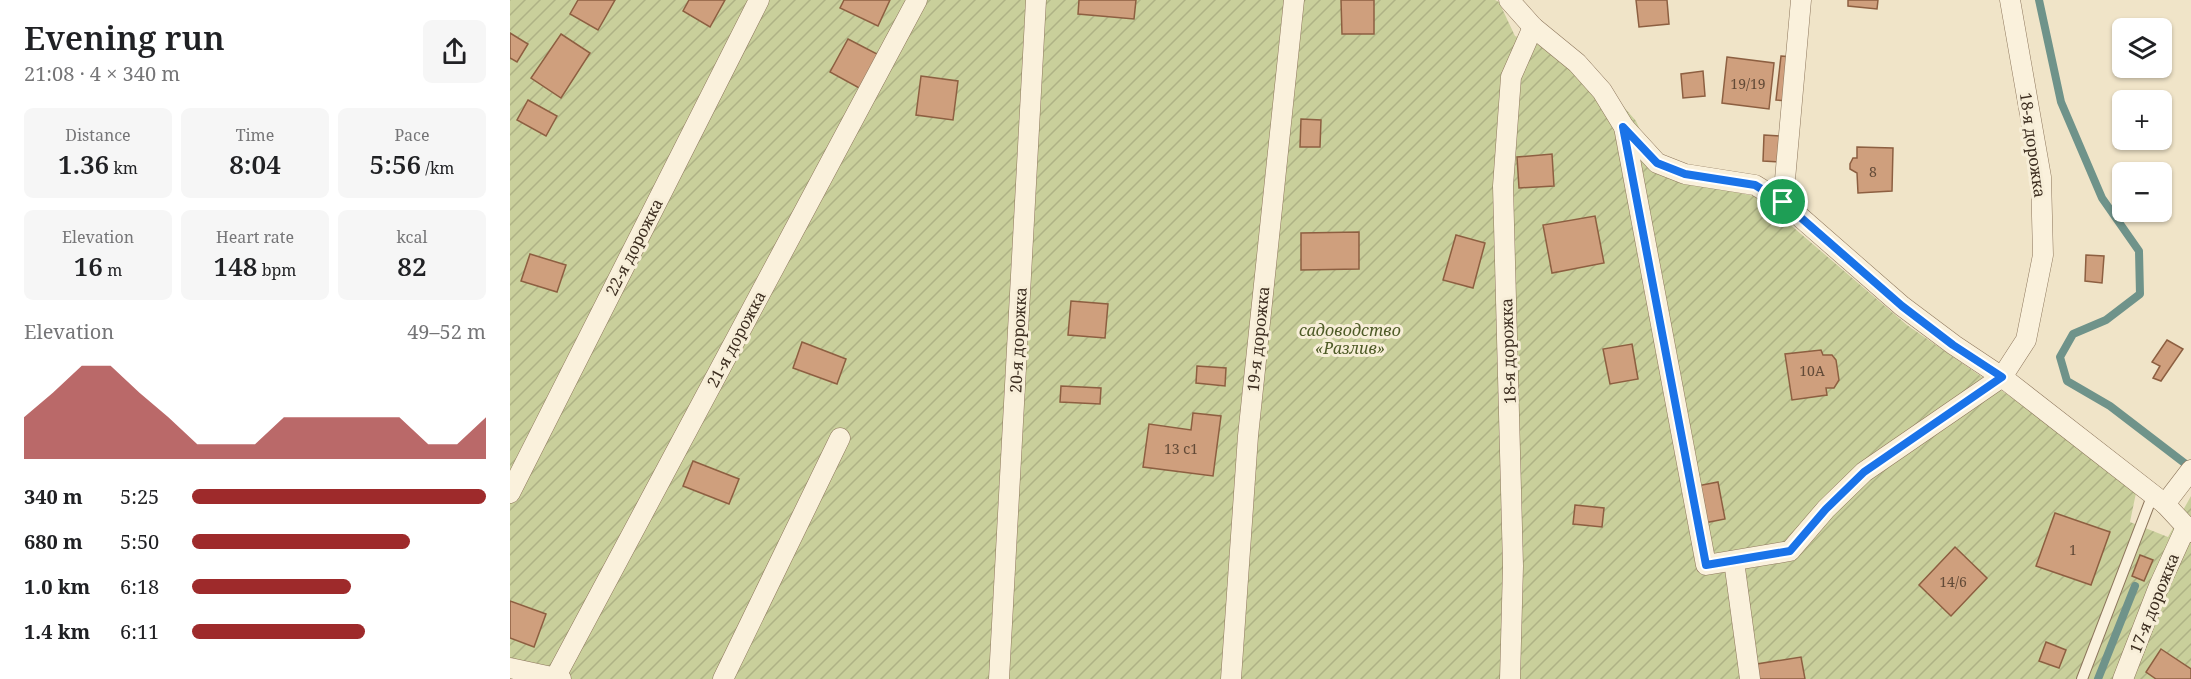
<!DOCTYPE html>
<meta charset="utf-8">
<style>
body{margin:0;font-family:"Noto Serif",serif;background:#f6f6f6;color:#202124;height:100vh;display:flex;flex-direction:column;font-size:22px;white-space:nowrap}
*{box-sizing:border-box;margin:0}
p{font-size:20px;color:#757577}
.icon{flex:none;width:33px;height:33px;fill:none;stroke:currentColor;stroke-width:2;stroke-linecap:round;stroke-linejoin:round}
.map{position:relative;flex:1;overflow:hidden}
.drawer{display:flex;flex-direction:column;background:#fff;width:510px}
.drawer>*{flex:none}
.tools{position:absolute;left:1602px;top:18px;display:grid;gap:12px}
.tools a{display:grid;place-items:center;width:60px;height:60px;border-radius:9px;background:#fff;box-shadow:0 2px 4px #0004;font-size:30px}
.pin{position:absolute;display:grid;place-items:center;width:51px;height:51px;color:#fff;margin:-26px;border:3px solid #fff;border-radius:50%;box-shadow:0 2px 6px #0007}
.round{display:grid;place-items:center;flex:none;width:63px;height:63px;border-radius:9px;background:#f6f6f6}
.overview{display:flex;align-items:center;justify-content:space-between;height:102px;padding:0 24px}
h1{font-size:33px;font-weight:600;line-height:45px}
.metrics{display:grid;grid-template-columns:repeat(3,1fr);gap:9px;height:102px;padding:6px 24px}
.metrics div{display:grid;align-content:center;border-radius:9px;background:#f6f6f6;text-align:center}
.metrics b{font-size:26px;font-weight:600}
.metrics small{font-size:16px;font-weight:400}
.metrics p{font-size:16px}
.chart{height:168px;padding:12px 24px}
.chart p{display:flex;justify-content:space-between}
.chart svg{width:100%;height:108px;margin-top:6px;fill:#9e2a2b;opacity:.7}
ul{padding:0 24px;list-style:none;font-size:20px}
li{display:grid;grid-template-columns:96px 72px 1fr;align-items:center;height:45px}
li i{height:15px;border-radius:8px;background:#9e2a2b}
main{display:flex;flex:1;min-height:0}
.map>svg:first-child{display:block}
.garden{fill:url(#garden-furrows)}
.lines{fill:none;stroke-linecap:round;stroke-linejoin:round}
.stream{stroke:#6f938a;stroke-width:8}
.building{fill:#cf9f7d;stroke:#8d5f41;stroke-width:1.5}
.lane-casing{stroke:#8d765c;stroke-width:12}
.street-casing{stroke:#8d765c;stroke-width:21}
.lane{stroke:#faf1dc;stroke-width:10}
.street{stroke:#faf1dc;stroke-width:20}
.route-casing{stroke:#fff;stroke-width:12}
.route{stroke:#1a73e8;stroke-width:8}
.labels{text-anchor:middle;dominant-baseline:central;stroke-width:6;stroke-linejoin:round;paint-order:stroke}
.number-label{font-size:14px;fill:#624a37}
.street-label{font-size:16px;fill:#3d2e20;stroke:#f7eed8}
.park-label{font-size:16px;font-style:italic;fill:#4d5a26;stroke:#f7eed8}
</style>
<main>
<section class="drawer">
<div class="overview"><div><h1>Evening run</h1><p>21:08 · 4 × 340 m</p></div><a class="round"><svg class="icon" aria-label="share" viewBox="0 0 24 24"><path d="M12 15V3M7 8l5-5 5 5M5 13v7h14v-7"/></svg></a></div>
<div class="metrics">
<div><p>Distance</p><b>1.36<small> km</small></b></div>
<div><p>Time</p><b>8:04</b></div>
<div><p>Pace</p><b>5:56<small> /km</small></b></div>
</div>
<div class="metrics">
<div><p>Elevation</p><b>16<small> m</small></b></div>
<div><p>Heart rate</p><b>148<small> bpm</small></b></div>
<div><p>kcal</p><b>82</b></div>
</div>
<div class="chart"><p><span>Elevation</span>49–52 m</p>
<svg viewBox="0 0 160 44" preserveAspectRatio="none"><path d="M0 44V27L10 17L20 6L30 6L40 17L50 27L60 38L70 38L80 38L90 27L100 27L110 27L120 27L130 27L140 38L150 38L160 27V44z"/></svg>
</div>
<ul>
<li><b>340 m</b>5:25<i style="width:100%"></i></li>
<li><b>680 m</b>5:50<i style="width:74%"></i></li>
<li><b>1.0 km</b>6:18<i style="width:54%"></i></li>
<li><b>1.4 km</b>6:11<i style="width:59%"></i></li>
</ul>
</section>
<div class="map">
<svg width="1681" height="679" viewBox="0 0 1681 679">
<defs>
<pattern id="garden-furrows" width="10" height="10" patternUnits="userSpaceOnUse" patternTransform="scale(1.5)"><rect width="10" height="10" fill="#c9cf9b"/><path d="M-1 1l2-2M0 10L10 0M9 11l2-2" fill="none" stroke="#aeb285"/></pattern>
</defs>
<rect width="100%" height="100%" fill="#f0e4c8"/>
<!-- garden -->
<polygon class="garden" points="0,0 985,0 989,2 1005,36 1074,61 1126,121 1151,175 1248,197 1397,325 1534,420 1626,493 1620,522 1658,537 1681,496 1681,679 0,679"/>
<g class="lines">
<!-- stream -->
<g class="stream">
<polyline points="1529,0 1551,102 1592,198 1629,251 1630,294 1596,320 1563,334 1550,357 1557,381 1600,406 1681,468"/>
<polyline points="1588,679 1625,586"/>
</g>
</g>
<!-- building -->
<g class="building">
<polygon points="68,0 105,0 88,30 60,14"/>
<polygon points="179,0 215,0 200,27 173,11"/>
<polygon points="334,0 380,0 368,26 330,8"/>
<polygon points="569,0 626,0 624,19 568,14"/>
<polygon points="831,0 864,0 864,34 832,34"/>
<polygon points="1126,0 1157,0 1159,24 1129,27"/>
<polygon points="1338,0 1368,0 1367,9 1338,6"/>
<polygon points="0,33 18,44 7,62 0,58"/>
<polygon points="51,34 80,53 51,98 21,78"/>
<polygon points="338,39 369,55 351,89 320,72"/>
<polygon points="1271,56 1283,57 1278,101 1266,100"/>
<polygon points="1217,57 1264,63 1259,109 1212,103"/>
<polygon points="1193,71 1195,96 1173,98 1171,74"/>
<polygon points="411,76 448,81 443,120 406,115"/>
<polygon points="18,100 47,116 36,136 7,120"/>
<polygon points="791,119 811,120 810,147 790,147"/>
<polygon points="1254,135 1272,136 1270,162 1253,161"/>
<polygon points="1347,147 1383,148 1382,191 1348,193 1347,173 1340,169 1340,164 1343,158 1347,158"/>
<polygon points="1042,154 1044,186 1009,188 1007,157"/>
<polygon points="1085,216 1094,263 1042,273 1033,225"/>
<polygon points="849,232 849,269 791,270 791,233"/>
<polygon points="946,235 975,243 963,288 933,280"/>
<polygon points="20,254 56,265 47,292 11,281"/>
<polygon points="1576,255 1594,256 1592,283 1575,281"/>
<polygon points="561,301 598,304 595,338 558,335"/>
<polygon points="1657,340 1673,349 1651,381 1643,378 1650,366 1642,362"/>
<polygon points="292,342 336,359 327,384 283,368"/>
<polygon points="1122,344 1128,379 1100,384 1093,349"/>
<polygon points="1311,350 1313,355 1322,355 1326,360 1329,380 1324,388 1316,388 1317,395 1282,400 1275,354"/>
<polygon points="687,366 716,368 715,386 686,383"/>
<polygon points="551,386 591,388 590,404 550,402"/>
<polygon points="683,413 711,416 703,476 633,467 639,424 681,430"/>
<polygon points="183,461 229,479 219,504 173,486"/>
<polygon points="1208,482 1215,519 1194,523 1187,486"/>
<polygon points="1065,505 1094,508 1092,527 1063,524"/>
<polygon points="1545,513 1600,532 1581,585 1526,566"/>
<polygon points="1445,547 1477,578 1441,616 1409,585"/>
<polygon points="1630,555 1643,560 1634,581 1622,576"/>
<polygon points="0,601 36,614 24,647 0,638"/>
<polygon points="1536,642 1556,650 1549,668 1529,661"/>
<polygon points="1651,649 1681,669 1681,679 1646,679 1636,672"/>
<polygon points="1291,657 1295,679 1249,679 1247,664"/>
</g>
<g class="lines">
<defs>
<polyline id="lane" points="1572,679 1643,494"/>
<g id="street">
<polyline points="999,0 1023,27 1067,63 1092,91 1114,127 1147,163 1175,174 1245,185 1273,202 1392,306 1444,345 1492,377 1655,504"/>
<polyline points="1114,127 1196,565 1280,551 1316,509 1354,472 1492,377 1516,340 1533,255 1531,177 1500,0"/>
<polyline points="1273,202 1291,0"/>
<polyline points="1681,470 1655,504 1681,532"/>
<polyline points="0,493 249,0"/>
<polyline points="1224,561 1240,679"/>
<polyline points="0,668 51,679"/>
<polyline points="45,678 407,0"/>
<polyline points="213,679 330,438"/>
<polyline points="489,679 526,0"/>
<polyline points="721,679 738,436 784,0"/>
<polyline points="1000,679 1003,566 993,186 1001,77 1023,27"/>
<polyline points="1613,679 1649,586 1676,527"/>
</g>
</defs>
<!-- lane casing -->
<use href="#lane" class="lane-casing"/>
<!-- street casing -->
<use href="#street" class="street-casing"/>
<!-- lane -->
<use href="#lane" class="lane"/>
<!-- street -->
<use href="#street" class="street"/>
</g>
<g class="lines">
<defs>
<polygon id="route" points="1113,127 1147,163 1175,174 1245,185 1273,202 1392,306 1443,345 1492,377 1354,472 1316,509 1280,551 1196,565"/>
</defs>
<!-- route casing -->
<use href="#route" class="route-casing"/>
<!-- route -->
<use href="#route" class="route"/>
</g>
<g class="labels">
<!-- number labels -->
<g class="number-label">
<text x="1238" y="83">19/19</text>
<text x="1363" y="171">8</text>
<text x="1302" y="370">10А</text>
<text x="671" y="448">13 с1</text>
<text x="1563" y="549">1</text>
<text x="1443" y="581">14/6</text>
</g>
<!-- street labels -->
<g class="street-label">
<text transform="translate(1523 145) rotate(82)">18-я дорожка</text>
<text transform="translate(124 247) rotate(-63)">22-я дорожка</text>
<text transform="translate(226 339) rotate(-62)">21-я дорожка</text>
<text transform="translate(748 339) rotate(-84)">19-я дорожка</text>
<text transform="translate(508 340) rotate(-87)">20-я дорожка</text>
<text transform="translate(998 351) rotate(-92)">18-я дорожка</text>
<text transform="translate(1644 603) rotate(-68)">17-я дорожка</text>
</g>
<!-- park labels -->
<g class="park-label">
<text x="840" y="330">садоводство<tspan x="840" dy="18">«Разлив»</tspan></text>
</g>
</g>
</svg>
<div class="tools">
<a><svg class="icon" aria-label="layers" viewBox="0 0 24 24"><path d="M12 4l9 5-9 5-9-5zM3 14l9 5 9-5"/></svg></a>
<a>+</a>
<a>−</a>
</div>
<div class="pin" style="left:1273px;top:202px;background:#1e9e55"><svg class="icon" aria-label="arrive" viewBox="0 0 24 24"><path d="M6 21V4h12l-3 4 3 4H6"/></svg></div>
</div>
</main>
